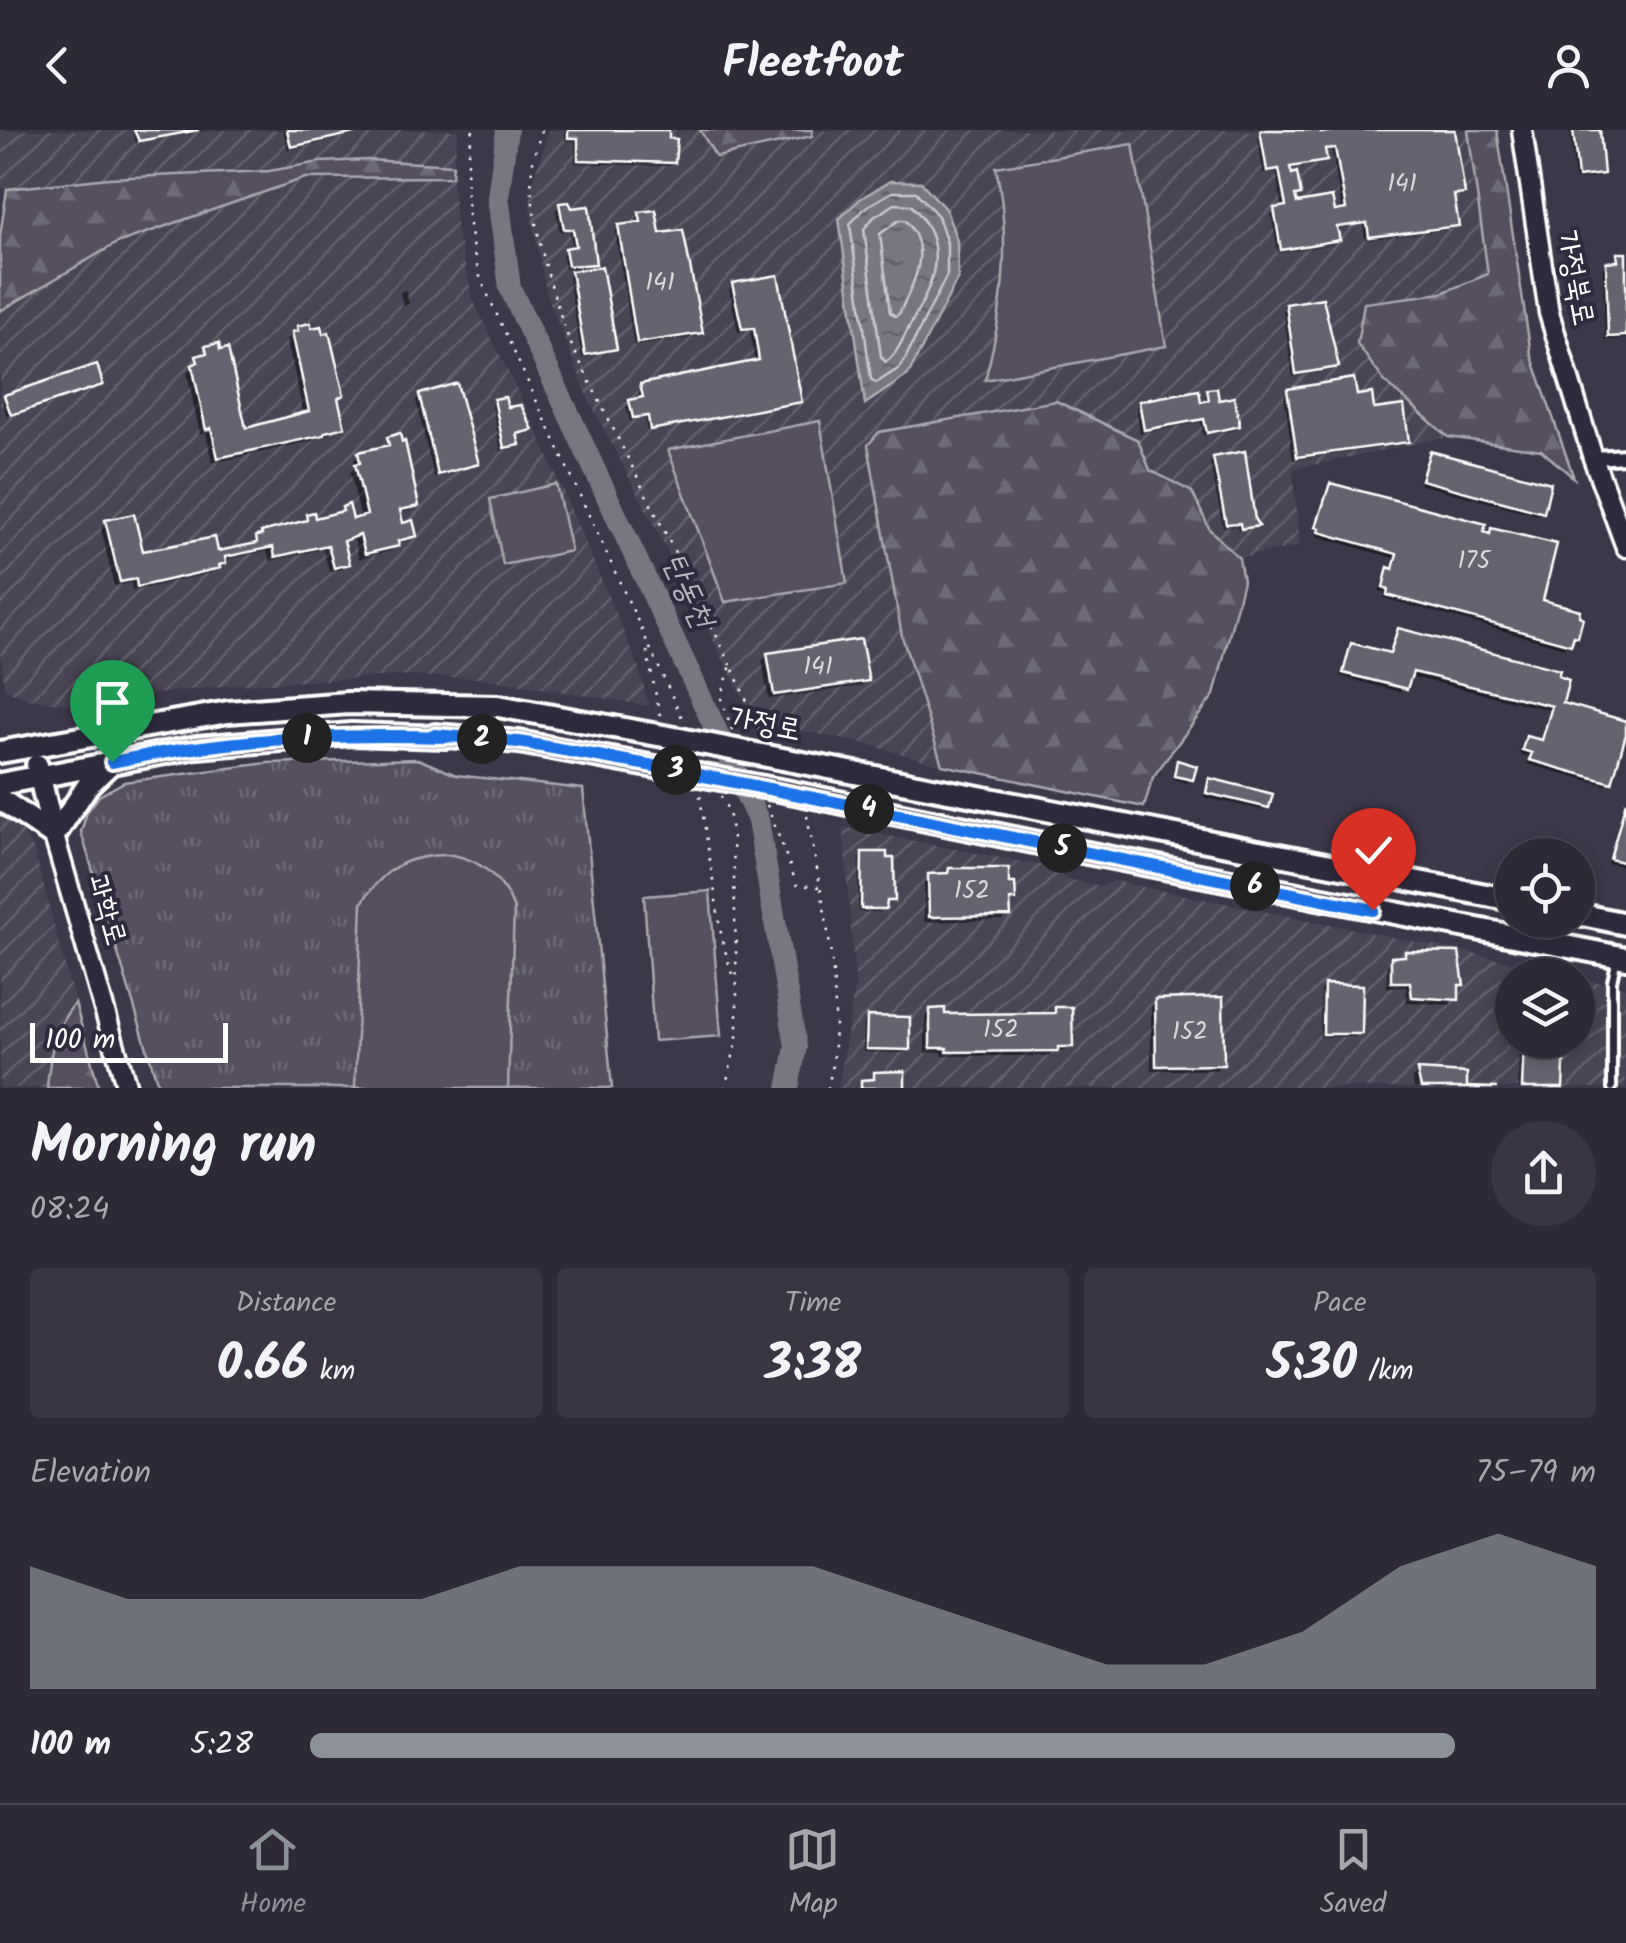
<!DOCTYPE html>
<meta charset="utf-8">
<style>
body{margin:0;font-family:Kalam,"Poor Story",sans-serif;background:#393542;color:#f1f3f6;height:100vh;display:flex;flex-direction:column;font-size:38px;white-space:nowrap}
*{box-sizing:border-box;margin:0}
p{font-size:32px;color:#a7a6ad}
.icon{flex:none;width:55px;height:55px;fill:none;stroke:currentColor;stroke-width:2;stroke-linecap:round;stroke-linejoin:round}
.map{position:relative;height:958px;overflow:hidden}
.details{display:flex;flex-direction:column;background:#2d2937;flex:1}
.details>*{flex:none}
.buttons{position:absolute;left:1495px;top:708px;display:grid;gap:20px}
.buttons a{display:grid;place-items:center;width:100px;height:100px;border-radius:50%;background:#2d2937;box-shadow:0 5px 15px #0003,0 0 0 2px #484552;font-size:50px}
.scale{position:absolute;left:30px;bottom:25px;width:198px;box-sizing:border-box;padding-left:10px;border:5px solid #fff;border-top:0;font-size:28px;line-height:35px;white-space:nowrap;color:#fff;-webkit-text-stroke:8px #2f2a3d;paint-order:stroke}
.pin{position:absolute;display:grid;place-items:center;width:85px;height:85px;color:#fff;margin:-102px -42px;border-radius:50% 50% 50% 0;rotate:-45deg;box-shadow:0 0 10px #0007}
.pin .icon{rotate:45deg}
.km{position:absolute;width:50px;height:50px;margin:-25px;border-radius:50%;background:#222;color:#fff;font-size:28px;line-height:50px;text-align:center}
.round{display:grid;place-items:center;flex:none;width:105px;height:105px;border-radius:52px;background:#393542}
.overview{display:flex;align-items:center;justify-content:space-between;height:170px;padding:0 30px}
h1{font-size:55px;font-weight:700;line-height:75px}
.stats{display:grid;grid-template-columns:repeat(3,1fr);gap:15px;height:170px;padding:10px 30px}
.stats div{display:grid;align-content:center;border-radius:10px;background:#393542;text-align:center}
.stats b{font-size:50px;font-weight:700}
.stats small{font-size:28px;font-weight:400}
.stats p{font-size:28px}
.chart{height:280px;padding:20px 30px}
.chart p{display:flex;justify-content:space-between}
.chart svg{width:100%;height:180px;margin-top:10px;fill:#8c9099;opacity:.7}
ul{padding:0 30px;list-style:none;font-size:32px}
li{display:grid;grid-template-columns:160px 120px 1fr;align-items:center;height:75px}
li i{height:25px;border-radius:12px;background:#8c9099}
header{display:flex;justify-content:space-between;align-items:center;height:130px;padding:0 30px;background:#2d2937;font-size:45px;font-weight:700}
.menu{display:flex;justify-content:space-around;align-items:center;height:140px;border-top:2px solid #484552;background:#2d2937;font-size:28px;color:#a7a6ad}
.menu a{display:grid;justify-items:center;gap:5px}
.menu .current{color:#8c9099}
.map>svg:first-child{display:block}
.industrial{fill:url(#industrial-furrows)}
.forest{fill:url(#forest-firs);stroke:#aaa8b0;stroke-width:2.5}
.park{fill:url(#park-tufts);stroke:#aaa8b0;stroke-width:2.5}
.garden{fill:#555060;stroke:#aaa8b0;stroke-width:2.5}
.water{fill:url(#water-ripples);stroke:#afadb4;stroke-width:2.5}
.shadow{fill:#0007;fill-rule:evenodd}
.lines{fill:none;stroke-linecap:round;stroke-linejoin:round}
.shore{stroke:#c9c8cd;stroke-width:2.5}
.river{stroke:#797682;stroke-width:22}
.building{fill:#666270;stroke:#fff;stroke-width:2.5;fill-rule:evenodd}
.service-casing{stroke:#fff;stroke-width:14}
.minor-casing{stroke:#fff;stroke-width:20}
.secondary-casing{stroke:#fff;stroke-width:25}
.primary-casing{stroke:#fff;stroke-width:28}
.path{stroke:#fff;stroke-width:2.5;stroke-dasharray:2.5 8;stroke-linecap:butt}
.service{stroke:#2f2a3d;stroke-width:6}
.minor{stroke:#2f2a3d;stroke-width:12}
.secondary{stroke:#2f2a3d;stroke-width:18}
.primary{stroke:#2f2a3d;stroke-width:20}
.primary-bridge-casing{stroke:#fff;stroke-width:28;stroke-linecap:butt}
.primary-bridge{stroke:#2f2a3d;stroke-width:20}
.route-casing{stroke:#fff;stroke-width:20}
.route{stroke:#1a73e8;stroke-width:12}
.labels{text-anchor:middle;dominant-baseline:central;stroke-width:8;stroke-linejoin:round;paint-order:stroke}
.number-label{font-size:25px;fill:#d9d8db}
.street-label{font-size:30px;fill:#fff;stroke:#2f2a3d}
.water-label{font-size:32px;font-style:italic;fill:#b5b4ba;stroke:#2f2a3d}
</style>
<header><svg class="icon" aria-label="back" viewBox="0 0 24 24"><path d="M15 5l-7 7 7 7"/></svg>Fleetfoot<svg class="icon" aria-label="person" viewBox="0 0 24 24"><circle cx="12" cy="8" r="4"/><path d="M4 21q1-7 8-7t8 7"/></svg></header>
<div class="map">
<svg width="1626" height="958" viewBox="0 0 1626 958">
<defs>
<pattern id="industrial-furrows" width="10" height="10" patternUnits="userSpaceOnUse" patternTransform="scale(2.5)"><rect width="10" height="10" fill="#494455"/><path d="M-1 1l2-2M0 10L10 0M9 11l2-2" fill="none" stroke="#64606e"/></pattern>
<pattern id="forest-firs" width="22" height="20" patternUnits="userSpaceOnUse" patternTransform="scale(2.5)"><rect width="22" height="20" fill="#555060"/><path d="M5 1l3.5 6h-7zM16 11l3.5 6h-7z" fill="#6e6a78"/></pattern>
<pattern id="park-tufts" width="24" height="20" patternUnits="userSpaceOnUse" patternTransform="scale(2.5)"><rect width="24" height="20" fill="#555060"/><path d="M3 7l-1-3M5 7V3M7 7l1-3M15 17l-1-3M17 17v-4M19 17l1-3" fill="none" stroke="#6e6a78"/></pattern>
<pattern id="water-ripples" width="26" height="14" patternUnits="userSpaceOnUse" patternTransform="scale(2.5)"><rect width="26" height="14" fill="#797682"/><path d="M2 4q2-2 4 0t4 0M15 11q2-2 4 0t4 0" fill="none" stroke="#626167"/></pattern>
</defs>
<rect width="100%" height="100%" fill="#3c3749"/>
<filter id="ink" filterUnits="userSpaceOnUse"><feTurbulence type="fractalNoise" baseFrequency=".01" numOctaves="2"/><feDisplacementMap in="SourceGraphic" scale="20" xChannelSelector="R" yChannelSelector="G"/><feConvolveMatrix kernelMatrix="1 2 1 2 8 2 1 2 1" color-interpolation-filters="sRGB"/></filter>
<g filter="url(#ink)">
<!-- industrial -->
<g class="industrial">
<polygon points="0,0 459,0 453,35 367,30 320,32 269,41 109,48 7,59 0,57"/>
<polygon points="549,0 700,0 717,27 812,6 812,0 1468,0 1488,144 1442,163 1364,173 1385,252 1448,307 1293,339 1300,416 1239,428 1210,400 1192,362 1150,340 1138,310 902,506 942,635 869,615 755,591 589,270 547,165 530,79 532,53"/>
<polygon points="371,45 452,47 457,103 474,172 539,305 638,535 649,576 481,548 398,546 233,555 67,574 27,569 5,559 0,524 0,181 117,113 305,48"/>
<polygon points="0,685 20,697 34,720 75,873 59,892 49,930 46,958 0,958"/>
<polygon points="843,697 1054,738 1065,749 1101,756 1115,751 1477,824 1565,845 1512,845 1512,910 1578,910 1578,848 1626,858 1626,958 838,958 855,853"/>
</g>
<!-- forest -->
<g class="forest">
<polygon points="700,0 812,0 812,6 716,27"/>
<polygon points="1468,0 1497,0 1531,224 1574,348 1541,320 1448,307 1385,252 1357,214 1364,173 1442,163 1488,144"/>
<polygon points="367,30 453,35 452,47 305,48 117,113 0,181 0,106 7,59 109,48 269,41 320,32"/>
<polygon points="1056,271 1138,310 1150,340 1192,362 1210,400 1239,428 1243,451 1214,565 1153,647 1144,677 942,635 902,506 868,315 879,302"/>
<path d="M 75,873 L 99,958 L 47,958 C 50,924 53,899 75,873 Z"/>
</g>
<!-- park -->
<polygon class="park" points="418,629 456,645 583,659 612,958 159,958 81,702 87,682 99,666 124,652 267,633"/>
<!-- garden -->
<g class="garden">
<path d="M 1133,14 L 1166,216 L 985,250 C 1004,180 1011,108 996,37 Z"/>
<polygon points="820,291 847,453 725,472 668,320"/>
<polygon points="556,354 571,421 503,435 490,369"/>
<path d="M 453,725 C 484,731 503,750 514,779 L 508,958 L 355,958 L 362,773 C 385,736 410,724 453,725 Z"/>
<polygon points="710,761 721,906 654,911 644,766"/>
</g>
<!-- water -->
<polygon class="water" points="890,51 921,52 946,80 957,111 958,148 908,245 865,274 839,89 860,69"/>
<!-- shadow -->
<g class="shadow">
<polygon points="132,0 210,0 136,13"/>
<polygon points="283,0 376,0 288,20"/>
<polygon points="565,0 667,0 673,31 669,36 575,33 575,11 565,11"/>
<path d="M 1274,0 L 1318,0 L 1319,6 L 1347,0 L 1452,0 L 1462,63 L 1451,68 L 1456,95 L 1452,99 L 1365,110 L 1363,95 L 1335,99 L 1337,110 L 1333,114 L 1278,123 L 1271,84 L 1282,79 L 1276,41 L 1263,43 L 1258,6 ZM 1332,21 L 1342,82 L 1333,84 L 1295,75 L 1293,69 L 1298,64 L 1288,39 L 1320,34 L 1324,30 L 1323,22 Z"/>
<polygon points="1570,0 1600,0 1602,43 1597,47 1575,50"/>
<polygon points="560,76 593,133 584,142 615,218 611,222 582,228 568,147 578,138 565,139 562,124 573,119 569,101 560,102 556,80"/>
<polygon points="640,85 658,106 700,203 696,207 634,216 615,101 619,97 638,95 636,89"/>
<polygon points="1618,125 1626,135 1626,209 1605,210 1603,138 1615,133"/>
<polygon points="733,155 799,271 795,275 647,302 645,288 630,291 626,277 640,270 638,261 642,257 755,234 750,200 738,202 729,159"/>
<polygon points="406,160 409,174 403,176 400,162"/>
<polygon points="1287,176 1336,236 1332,240 1293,247 1283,180"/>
<polygon points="298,198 336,270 342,296 316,310 212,333 206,302 200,304 187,243 192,234 202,227 206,219 244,301 304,285 287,210"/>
<polygon points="101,254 7,287 2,271 6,267"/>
<polygon points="1288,261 1355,268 1406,311 1402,315 1293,330 1284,265"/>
<polygon points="1208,262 1238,296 1234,300 1203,305 1201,292 1140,303 1136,277 1140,273 1199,275 1206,273 1205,266"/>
<polygon points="420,266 476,333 472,337 434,348 416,270"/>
<polygon points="496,272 530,300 515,306 517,314 513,318 501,321 492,276"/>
<polygon points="388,309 416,375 410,381 398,383 401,396 414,405 408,411 397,414 390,421 359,429 354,409 342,413 347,433 342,439 329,442 323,419 270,431 267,421 223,430 211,443 132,461 131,453 114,456 101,398 106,392 141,424 216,424 251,414 262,404 301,392 307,386 313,391 337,385 343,379 351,392 361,389 350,342 355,338 354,330 359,325 383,319"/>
<polygon points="1431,324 1542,381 1538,385 1419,354"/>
<polygon points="1214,329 1256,396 1253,399 1238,401 1237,396 1223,397 1210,333"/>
<polygon points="1332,357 1480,404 1487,406 1492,401 1540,472 1576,506 1565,518 1384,468 1386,463 1380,461 1384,444 1391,441 1394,428 1317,406"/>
<polygon points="1399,501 1555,548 1560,574 1626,593 1610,651 1606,655 1527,634 1529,626 1519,624 1522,612 1526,608 1540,612 1550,580 1409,546 1400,562 1340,546 1352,516 1389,525"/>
<polygon points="768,525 866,551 861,556 769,569 762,531"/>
<polygon points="1178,633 1191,649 1187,653 1172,649"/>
<polygon points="1210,651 1267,676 1263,680 1203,667"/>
<polygon points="1626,667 1626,737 1607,733"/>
<polygon points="863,724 893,770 884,774 880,782 858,782 859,728"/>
<polygon points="950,740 1007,756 1014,769 1008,775 1008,785 1003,790 924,792 924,752 929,746 944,746"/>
<polygon points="1406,823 1461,854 1450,875 1407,872 1406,857 1387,857 1387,835"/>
<polygon points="1325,856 1359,903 1355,907 1320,907 1321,860"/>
<polygon points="1157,871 1221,934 1216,940 1151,940 1151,877"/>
<polygon points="1056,879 1070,916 1064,921 1054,921 1050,926 942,926 942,922 925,923 925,887 931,881 943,887 1050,885"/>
<polygon points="868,888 908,919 904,923 863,922 864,892"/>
<polygon points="1519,910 1562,910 1561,958 1518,958"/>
<polygon points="1418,943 1465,945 1465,958 1414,958 1412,948"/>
</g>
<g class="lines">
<!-- shore -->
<g class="shore">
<polygon points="892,62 916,62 938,86 947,113 947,145 901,237 876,253 871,249 850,94 866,77"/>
<path d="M 895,74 L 911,75 C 952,116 933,155 908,199 C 902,211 896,225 886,232 L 881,227 L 864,99 L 874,87 Z"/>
<path d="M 899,90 L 905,90 C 933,120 914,152 899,184 L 895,186 L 890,182 L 880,104 Z"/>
</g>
<!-- river -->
<polyline class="river" points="507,0 498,67 510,158 758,690 796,917 788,958"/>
</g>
<!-- building -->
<g class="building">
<polygon points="134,0 199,0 139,11"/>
<polygon points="287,0 368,0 291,17"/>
<polygon points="568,0 669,0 669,8 677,9 675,33 578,30 578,8 568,8"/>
<path d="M 1260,0 L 1321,0 L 1321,3 L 1340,0 L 1455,0 L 1465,64 L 1454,65 L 1459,96 L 1369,107 L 1367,93 L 1337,97 L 1340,110 L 1281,120 L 1274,78 L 1286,76 L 1279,39 L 1267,41 ZM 1335,18 L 1346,79 L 1335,81 L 1332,67 L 1297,73 L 1295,66 L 1301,65 L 1297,42 L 1292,44 L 1290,37 L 1327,31 L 1325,19 Z"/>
<polygon points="1573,0 1600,0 1604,44 1578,47"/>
<polygon points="569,72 572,78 589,76 596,134 568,136 565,118 576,116 573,99 564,99 559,73"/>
<polygon points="656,80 660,103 683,100 703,203 637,213 618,95 641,92 639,82"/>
<polygon points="1617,123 1626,123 1626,206 1608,207 1606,132 1618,131"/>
<polygon points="602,137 617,219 585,225 571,141"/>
<polygon points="778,145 802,272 650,300 648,286 633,288 629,270 643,267 640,254 759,230 754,198 742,199 732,153"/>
<polygon points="1323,168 1339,237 1296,244 1286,174"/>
<polygon points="310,193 312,198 321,196 323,204 329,202 344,265 338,268 345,297 325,302 324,305 218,328 211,298 206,300 192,235 198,232 196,226 207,223 205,216 219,213 220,220 228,218 246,298 309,281 292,202 298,201 297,196"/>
<polygon points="97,234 103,255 11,285 4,265"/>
<polygon points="1354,248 1357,265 1372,263 1374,279 1404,275 1409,312 1297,327 1287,259"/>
<polygon points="457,253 479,334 438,345 419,264"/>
<polygon points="1217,258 1219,270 1234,267 1240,296 1207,303 1204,289 1144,300 1139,271 1199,260 1201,272 1209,270 1207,259"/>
<polygon points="505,267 508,277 521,275 533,300 517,304 520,315 504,318 494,269"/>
<polygon points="400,303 402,312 405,311 419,376 400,380 403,393 413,390 417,406 398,411 399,416 365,424 360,405 344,411 350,434 334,438 328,415 275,427 273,417 225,427 226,433 219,435 220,438 137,457 136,449 120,452 105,390 134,384 143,421 215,407 218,421 257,413 256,406 262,405 261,402 307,390 306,384 314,382 315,388 343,381 342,377 349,374 353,389 367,385 355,334 360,333 358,322 389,315 387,307"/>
<polygon points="1245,321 1255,390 1259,396 1241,399 1240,393 1226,394 1213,327"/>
<polygon points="1430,321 1551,353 1544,383 1421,350"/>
<polygon points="1330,353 1486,394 1484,402 1490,404 1491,398 1557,414 1543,470 1580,480 1579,486 1583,488 1578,507 1574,506 1571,515 1387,465 1388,459 1383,457 1388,437 1393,439 1397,424 1319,402 1320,398 1316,397"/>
<polygon points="1398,498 1560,540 1558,546 1569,550 1563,573 1626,591 1626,604 1612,653 1529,630 1532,623 1522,620 1526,606 1542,610 1552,576 1413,542 1407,559 1343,543 1351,513 1390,523"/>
<polygon points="861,509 869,551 774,565 767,523"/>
<polygon points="102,554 124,557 124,564 94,567 93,559 101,558"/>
<polygon points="1177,630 1197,636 1193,650 1174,646"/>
<polygon points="1209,648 1273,664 1269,678 1206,663"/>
<polygon points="1626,671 1626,733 1610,729"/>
<polygon points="862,722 887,722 887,728 894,728 895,771 887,771 886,779 861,779"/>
<polygon points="949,738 1009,738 1009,753 1015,753 1016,770 1010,770 1011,786 929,787 928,744 948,743"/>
<polygon points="1405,821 1459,822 1464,855 1459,855 1459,870 1412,867 1410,852 1391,852 1391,827 1405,826"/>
<polygon points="1324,854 1363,855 1362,904 1323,904"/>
<polygon points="1223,867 1224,935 1156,936 1155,869"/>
<polygon points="1055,877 1072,877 1073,917 1058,917 1058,921 947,922 947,918 930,918 930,879 945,878 945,884 1055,883"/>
<polygon points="867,886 910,887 910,920 866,919"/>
<polygon points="1524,910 1565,910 1563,958 1522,958"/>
<polygon points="1417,940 1467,943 1467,957 1497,958 1421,958"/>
<polygon points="905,941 905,958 861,958 861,950 874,949 874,942"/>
</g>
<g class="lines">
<defs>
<polyline id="service" points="1612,958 1612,851 1617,828"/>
<polyline id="minor" points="1593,328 1626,326"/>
<g id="secondary">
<polyline points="1522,0 1549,183 1593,328 1626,417"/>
<polyline points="54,706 127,958"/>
</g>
<g id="primary">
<polyline points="0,622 228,582 348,573 498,576 680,609"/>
<polyline points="767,626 1512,770"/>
<polyline points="37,635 54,706"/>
<polyline points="0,654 197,617 351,604 446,607 435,605 519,612 699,645"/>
<polyline points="785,661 1087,723 1626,828"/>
<polyline points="0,669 54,706"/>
<polyline points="54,706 88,655 111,633"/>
<polyline points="1578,784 1626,794"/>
</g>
</defs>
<!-- service casing -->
<use href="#service" class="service-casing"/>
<!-- minor casing -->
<use href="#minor" class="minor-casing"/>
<!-- secondary casing -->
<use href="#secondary" class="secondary-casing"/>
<!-- primary casing -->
<use href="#primary" class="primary-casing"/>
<!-- path -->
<g class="path">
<path d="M 473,0 C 462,50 466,102 481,150 L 684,592"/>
<path d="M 542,0 C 538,13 533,25 532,39 C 527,83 554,168 569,210 L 731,535"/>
<polyline points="647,521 660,586"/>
<polyline points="732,600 721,568 731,535 762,606"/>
<polyline points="700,666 722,810 734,851"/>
<polyline points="721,666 729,682 733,709 737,859 737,910 725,958"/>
<polyline points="767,675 797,755 819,757"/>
<path d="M 807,686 C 823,775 847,868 828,958"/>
</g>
<!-- service -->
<use href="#service" class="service"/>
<!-- minor -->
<use href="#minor" class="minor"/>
<!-- secondary -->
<use href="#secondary" class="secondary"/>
<!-- primary -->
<use href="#primary" class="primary"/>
<defs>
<g id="primary-bridge">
<polyline points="680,609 767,626"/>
<polyline points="699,645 785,661"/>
</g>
</defs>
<!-- primary-bridge casing -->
<use href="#primary-bridge" class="primary-bridge-casing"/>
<!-- primary-bridge -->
<use href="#primary-bridge" class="primary-bridge"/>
</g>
</g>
<g class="lines" filter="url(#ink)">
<defs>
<path id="route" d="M 112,632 C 222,609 333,603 446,607 L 435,605 L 519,612 L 654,636 L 1373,780"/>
</defs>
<!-- route casing -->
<use href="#route" class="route-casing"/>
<!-- route -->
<use href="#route" class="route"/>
</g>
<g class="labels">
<!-- number labels -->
<g class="number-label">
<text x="1402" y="54">141</text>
<text x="660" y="153">141</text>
<text x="1474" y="431">175</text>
<text x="818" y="537">141</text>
<text x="972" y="761">152</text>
<text x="1001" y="900">152</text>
<text x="1190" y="902">152</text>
</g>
<!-- street labels -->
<g class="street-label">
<text transform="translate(1574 148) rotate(79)">가정북로</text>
<text transform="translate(765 595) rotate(11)">가정로</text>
<text transform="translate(106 780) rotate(74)">과학로</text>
</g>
<!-- water labels -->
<g class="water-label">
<text transform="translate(687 461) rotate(65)">탄동천</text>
</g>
</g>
</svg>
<div class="buttons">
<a><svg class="icon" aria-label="locate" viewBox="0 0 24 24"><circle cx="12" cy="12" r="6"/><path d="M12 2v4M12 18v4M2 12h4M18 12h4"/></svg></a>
<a><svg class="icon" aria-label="layers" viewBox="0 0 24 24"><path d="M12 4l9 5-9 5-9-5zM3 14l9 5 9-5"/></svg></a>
</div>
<div class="scale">100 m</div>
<div class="pin" style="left:112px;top:632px;background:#1e9e55"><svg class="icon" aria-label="arrive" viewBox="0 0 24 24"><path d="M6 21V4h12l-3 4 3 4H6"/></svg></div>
<div class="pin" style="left:1373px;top:780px;background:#d93025"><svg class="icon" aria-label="check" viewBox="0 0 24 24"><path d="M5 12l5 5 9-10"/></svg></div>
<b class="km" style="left:307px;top:608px">1</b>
<b class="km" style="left:482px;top:609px">2</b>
<b class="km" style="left:676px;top:640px">3</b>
<b class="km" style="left:869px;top:679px">4</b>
<b class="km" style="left:1062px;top:718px">5</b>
<b class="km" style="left:1255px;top:756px">6</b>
</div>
<section class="details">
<div class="overview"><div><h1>Morning run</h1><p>08:24</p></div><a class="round"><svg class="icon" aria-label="share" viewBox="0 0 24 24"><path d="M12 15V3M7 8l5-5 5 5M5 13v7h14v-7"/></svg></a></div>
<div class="stats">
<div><p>Distance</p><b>0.66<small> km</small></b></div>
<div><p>Time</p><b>3:38</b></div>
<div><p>Pace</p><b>5:30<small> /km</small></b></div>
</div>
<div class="chart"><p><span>Elevation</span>75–79 m</p>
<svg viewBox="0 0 160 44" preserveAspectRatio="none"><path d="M0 44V14L10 22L20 22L30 22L40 22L50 14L60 14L70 14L80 14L90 22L100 30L110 38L120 38L130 30L140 14L150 6L160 14V44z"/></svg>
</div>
<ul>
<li><b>100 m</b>5:28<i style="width:89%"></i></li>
</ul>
</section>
<nav class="menu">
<a class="current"><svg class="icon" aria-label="home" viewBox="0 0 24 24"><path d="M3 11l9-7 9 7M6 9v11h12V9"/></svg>Home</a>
<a><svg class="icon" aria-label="map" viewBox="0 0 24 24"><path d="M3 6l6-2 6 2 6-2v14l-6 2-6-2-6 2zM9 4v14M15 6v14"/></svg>Map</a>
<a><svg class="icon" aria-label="saved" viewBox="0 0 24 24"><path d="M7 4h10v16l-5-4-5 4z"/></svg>Saved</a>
</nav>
